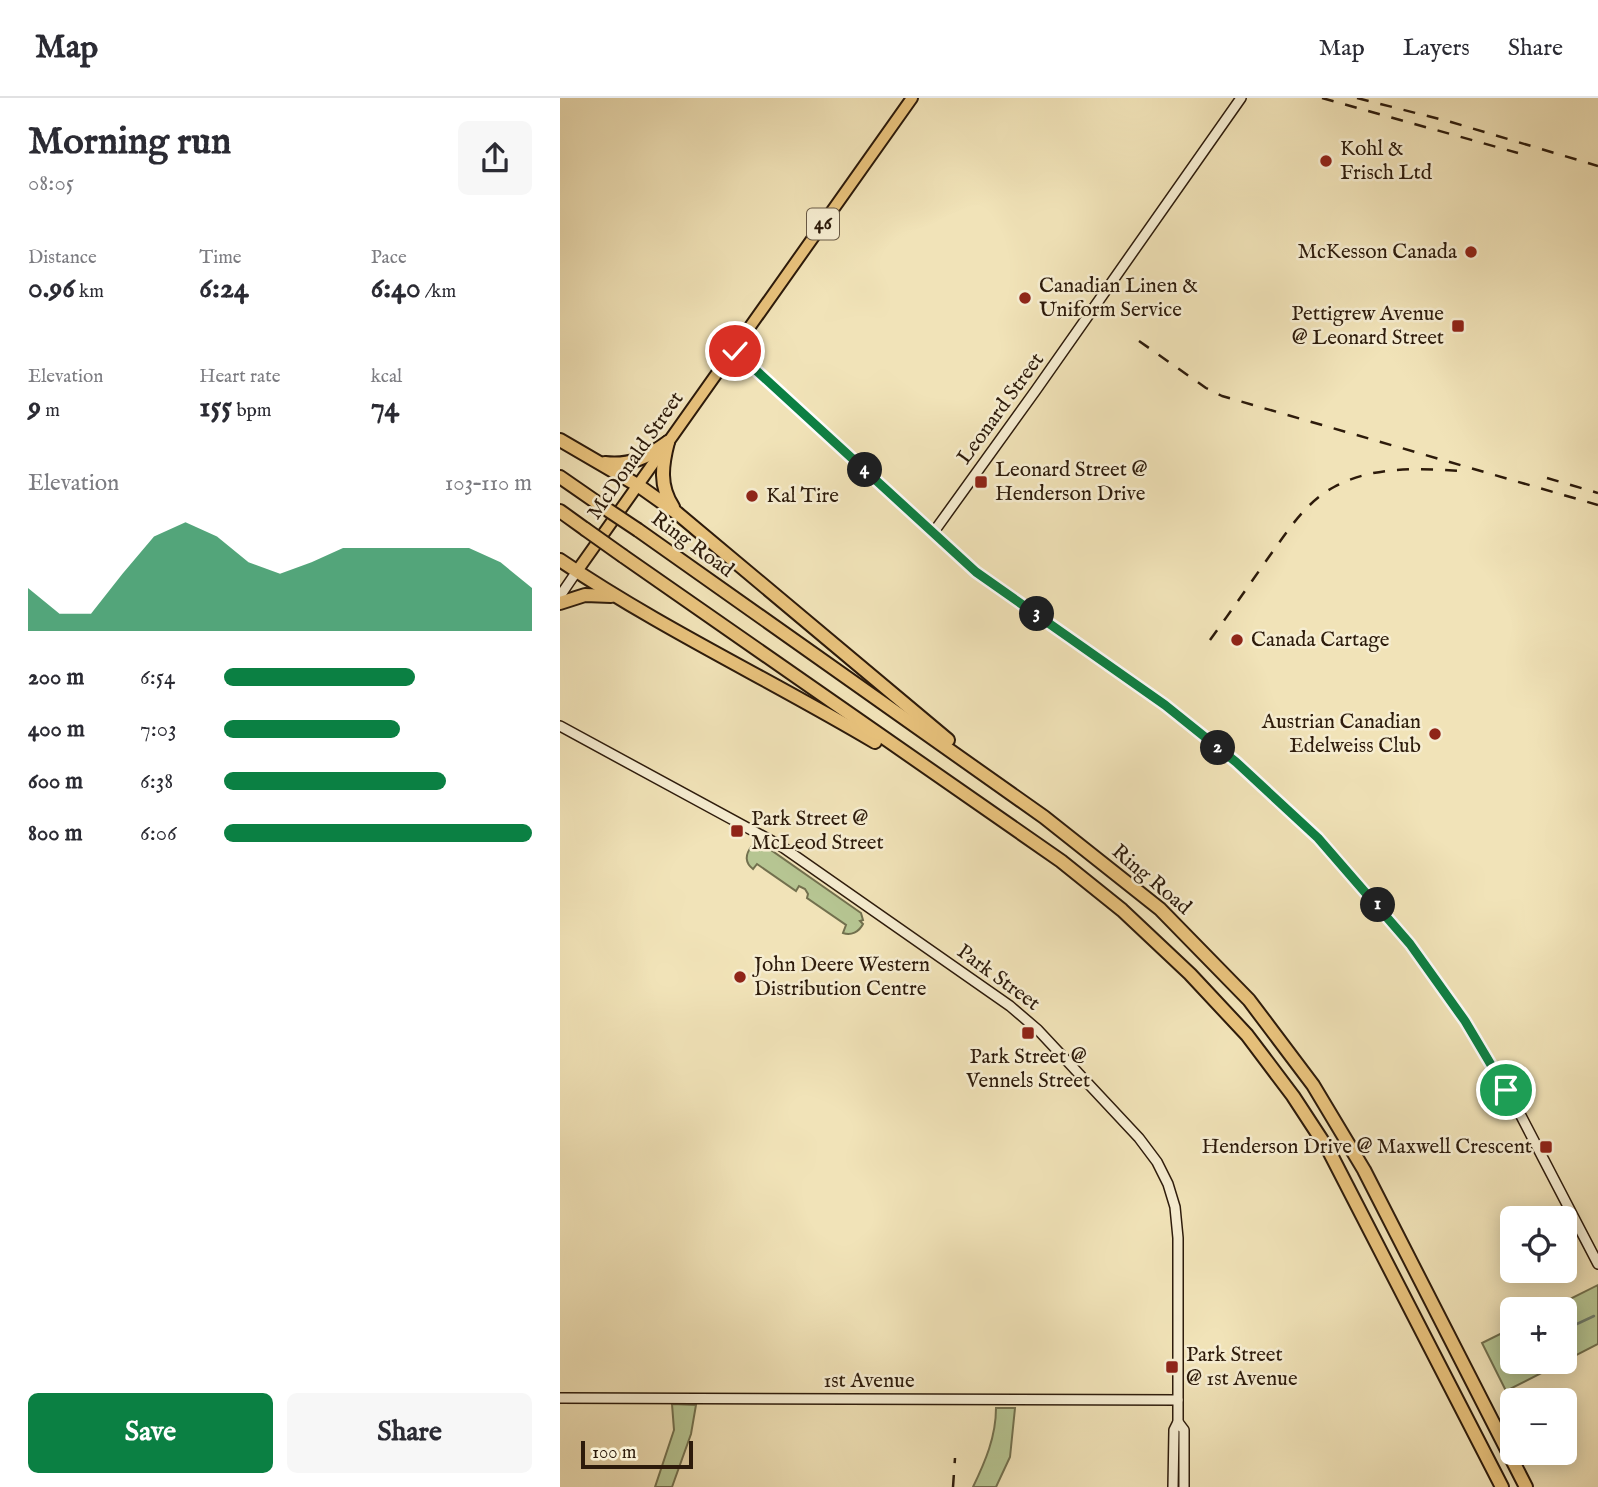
<!DOCTYPE html>
<meta charset="utf-8">
<style>
body{margin:0;font-family:"IM FELL English",serif;background:#f7f7f7;color:#2b2b33;height:100vh;display:flex;flex-direction:column;font-size:26px;white-space:nowrap}
*{box-sizing:border-box;margin:0}
p{font-size:23px;color:#7c7c81}
.icon{flex:none;width:38px;height:38px;fill:none;stroke:currentColor;stroke-width:2;stroke-linecap:round;stroke-linejoin:round}
.map{position:relative;flex:1;overflow:hidden}
.details{display:flex;flex-direction:column;background:#fff;width:560px}
.details>*{flex:none}
.controls{position:absolute;left:940px;top:1108px;display:grid;gap:14px}
.controls a{display:grid;place-items:center;width:77px;height:77px;border-radius:10px;background:#fff;box-shadow:0 4px 18px #0003;font-size:35px}
.scale{position:absolute;left:21px;bottom:18px;width:112px;box-sizing:border-box;padding-left:7px;border:4px solid #2d1b0b;border-top:0;font-size:19px;line-height:24px;white-space:nowrap;color:#2d1b0b;-webkit-text-stroke:5px #f6edd1;paint-order:stroke}
.pin{position:absolute;display:grid;place-items:center;width:60px;height:60px;color:#fff;margin:-30px;border:4px solid #fff;border-radius:50%;box-shadow:0 2px 7px #0007}
.km{position:absolute;width:35px;height:35px;margin:-18px;border-radius:50%;background:#222;color:#fff;font-size:19px;line-height:35px;text-align:center}
.round{display:grid;place-items:center;flex:none;width:74px;height:74px;border-radius:10px;background:#f7f7f7}
.summary{display:flex;align-items:center;justify-content:space-between;height:119px;padding:0 28px}
h1{font-size:38px;font-weight:700;line-height:52px}
.figures{display:grid;grid-template-columns:repeat(3,1fr);gap:10px;height:119px;padding:7px 28px}
.figures div{display:grid;align-content:center}
.figures b{font-size:30px;font-weight:700}
.figures small{font-size:19px;font-weight:400}
.figures p{font-size:19px}
.chart{height:196px;padding:14px 28px}
.chart p{display:flex;justify-content:space-between}
.chart svg{width:100%;height:126px;margin-top:7px;fill:#0b8043;opacity:.7}
.cta{display:flex;gap:14px;margin-top:auto;padding:14px 28px}
.cta a{flex:1;height:80px;border-radius:10px;background:#0b8043;color:#fff;font-size:28px;font-weight:700;line-height:80px;text-align:center}
.cta a+a{background:#f7f7f7;color:#2b2b33}
ul{padding:0 28px;list-style:none;font-size:23px}
li{display:grid;grid-template-columns:112px 84px 1fr;align-items:center;height:52px}
li i{height:18px;border-radius:9px;background:#0b8043}
header{display:flex;align-items:center;gap:42px;box-sizing:border-box;height:98px;padding:0 35px;background:#fff;border-bottom:2px solid #e1e1e2}
header strong{font-size:33px}
nav{display:flex;gap:38px;margin-inline-start:auto;font-size:24px}
main{display:flex;flex:1;min-height:0}
.map>svg:first-child{display:block}
.green{fill:#b6c592;stroke:#72704e;stroke-width:2}
.lines{fill:none;stroke-linecap:round;stroke-linejoin:round}
.stream{stroke:#6f7d6c;stroke-width:2.5}
.secondary-casing{stroke:#2d1b0b;stroke-width:12}
.primary-casing{stroke:#2d1b0b;stroke-width:14}
.highway-casing{stroke:#2d1b0b;stroke-width:16}
.secondary{stroke:#f6edd1;stroke-width:9}
.primary{stroke:#e8c27c;stroke-width:10}
.highway{stroke:#e8c27c;stroke-width:12}
.rail{stroke:#2d1b0b;stroke-width:2.5;stroke-dasharray:12 12;stroke-linecap:butt}
.highway-bridge-casing{stroke:#2d1b0b;stroke-width:16;stroke-linecap:butt}
.highway-bridge{stroke:#e8c27c;stroke-width:12}
.route-casing{stroke:#fff;stroke-width:14}
.route{stroke:#0b8043;stroke-width:9}
.poi-dot{fill:#8f2418;stroke:#f6edd1;stroke-width:2.5}
.labels{text-anchor:middle;dominant-baseline:central;stroke-width:5;stroke-linejoin:round;paint-order:stroke}
.shield{fill:#f6edd1;stroke:#695a46;stroke-width:2}
.shield-label{font-size:19px;font-weight:bold;fill:#2d1b0b}
.poi-label{font-size:21px;fill:#2d1b0b;stroke:#f6edd1;text-anchor:start}
.street-label{font-size:21px;fill:#2d1b0b;stroke:#f6edd1}
</style>
<header>
<strong>Map</strong>
<nav><a>Map</a><a>Layers</a><a>Share</a></nav>
</header>
<main>
<section class="details">
<div class="summary"><div><h1>Morning run</h1><p>08:05</p></div><a class="round"><svg class="icon" aria-label="share" viewBox="0 0 24 24"><path d="M12 15V3M7 8l5-5 5 5M5 13v7h14v-7"/></svg></a></div>
<div class="figures">
<div><p>Distance</p><b>0.96<small> km</small></b></div>
<div><p>Time</p><b>6:24</b></div>
<div><p>Pace</p><b>6:40<small> /km</small></b></div>
</div>
<div class="figures">
<div><p>Elevation</p><b>9<small> m</small></b></div>
<div><p>Heart rate</p><b>155<small> bpm</small></b></div>
<div><p>kcal</p><b>74</b></div>
</div>
<div class="chart"><p><span>Elevation</span>103–110 m</p>
<svg viewBox="0 0 160 44" preserveAspectRatio="none"><path d="M0 44V29L10 38L20 38L30 24L40 11L50 6L60 11L70 20L80 24L90 20L100 15L110 15L120 15L130 15L140 15L150 20L160 29V44z"/></svg>
</div>
<ul>
<li><b>200 m</b>6:54<i style="width:62%"></i></li>
<li><b>400 m</b>7:03<i style="width:57%"></i></li>
<li><b>600 m</b>6:38<i style="width:72%"></i></li>
<li><b>800 m</b>6:06<i style="width:100%"></i></li>
</ul>
<div class="cta"><a>Save</a><a>Share</a></div>
</section>
<div class="map">
<svg width="1038" height="1389" viewBox="0 0 1038 1389">
<rect width="100%" height="100%" fill="#f1e3b8"/>
<filter id="stains"><feTurbulence type="fractalNoise" baseFrequency=".00286" numOctaves="4"/><feColorMatrix values="0 0 0 0 .2 0 0 0 0 .09 0 0 0 0 .02 0 0 0 .5 -.17"/></filter>
<radialGradient id="worn" r=".72"><stop offset=".6" stop-color="#630" stop-opacity="0"/><stop offset="1" stop-color="#630" stop-opacity=".3"/></radialGradient>
<!-- green -->
<g class="green">
<path d="M 201,745 L 301,815 L 303,822 L 300,823 L 303,826 C 299,834 291,838 283,835 L 286,827 L 247,800 L 248,796 L 245,791 L 239,788 L 236,793 L 197,766 L 193,771 C 185,765 185,757 191,749 L 194,750 L 195,746 Z"/>
<polygon points="1038,1187 1038,1246 1005,1263 1004,1211 990,1211"/>
<polygon points="952,1230 952,1264 1003,1264 946,1293 922,1245"/>
<polygon points="112,1306 136,1307 131,1336 112,1389 95,1389 114,1332"/>
<path d="M 436,1310 L 455,1310 L 450,1359 L 436,1389 L 413,1389 C 425,1364 436,1339 436,1310 Z"/>
</g>
<g class="lines">
<!-- stream -->
<polyline class="stream" points="1004,1232 1034,1218"/>
<defs>
<g id="secondary">
<polyline points="175,253 416,474 605,607 676,664 758,740 850,846 905,923 959,1014 1038,1166"/>
<polyline points="373,435 476,292 681,0"/>
<polyline points="0,498 17,473"/>
<polyline points="0,628 221,748 450,908 478,932 579,1040 597,1064 608,1086 615,1109 618,1140 618,1324 614,1332 613,1389"/>
<polyline points="0,1300 618,1302"/>
<polyline points="618,1324 624,1332 624,1389"/>
</g>
<polyline id="primary" points="17,473 352,0"/>
<g id="highway">
<polyline points="0,342 79,388 117,415 388,642"/>
<path d="M 108,344 C 102,367 99,388 113,409"/>
<path d="M 45,365 C 71,368 87,359 108,344"/>
<polyline points="0,379 39,406"/>
<polyline points="0,413 25,431"/>
<polyline points="78,432 484,719 600,811 689,902 753,987 804,1072 966,1389"/>
<polyline points="63,458 501,763 562,812 630,876 687,937 733,998 769,1053 942,1389"/>
<path d="M 0,462 C 100,530 211,582 315,644"/>
<polyline points="0,505 25,497 51,498"/>
</g>
</defs>
<!-- secondary casing -->
<use href="#secondary" class="secondary-casing"/>
<!-- primary casing -->
<use href="#primary" class="primary-casing"/>
<!-- highway casing -->
<use href="#highway" class="highway-casing"/>
<!-- secondary -->
<use href="#secondary" class="secondary"/>
<!-- primary -->
<use href="#primary" class="primary"/>
<!-- highway -->
<use href="#highway" class="highway"/>
<!-- rail -->
<g class="rail">
<polyline points="762,0 958,55"/>
<polyline points="797,0 891,24 1038,68"/>
<polyline points="579,243 646,290 662,298 1038,407"/>
<polyline points="987,380 1038,395"/>
<path d="M 650,542 C 669,516 687,490 706,463 C 725,437 744,405 774,389 C 812,368 859,370 900,373"/>
<polyline points="393,1389 395,1360"/>
</g>
<defs>
<g id="highway-bridge">
<polyline points="39,406 78,432"/>
<polyline points="25,431 63,458"/>
</g>
</defs>
<!-- highway-bridge casing -->
<use href="#highway-bridge" class="highway-bridge-casing"/>
<!-- highway-bridge -->
<use href="#highway-bridge" class="highway-bridge"/>
</g>
<g class="lines">
<defs>
<polyline id="route" points="175,253 416,474 605,607 676,664 758,740 850,846 905,923 946,992"/>
</defs>
<!-- route casing -->
<use href="#route" class="route-casing"/>
<!-- route -->
<use href="#route" class="route"/>
</g>
<!-- markers -->
<g class="poi-dot">
<circle cx="766" cy="63" r="7"/>
<circle cx="911" cy="154" r="7"/>
<circle cx="465" cy="200" r="7"/>
<rect x="891" y="221" width="14" height="14" rx="3.5"/>
<rect x="414" y="377" width="14" height="14" rx="3.5"/>
<circle cx="192" cy="398" r="7"/>
<circle cx="677" cy="542" r="7"/>
<circle cx="875" cy="636" r="7"/>
<rect x="170" y="726" width="14" height="14" rx="3.5"/>
<circle cx="180" cy="879" r="7"/>
<rect x="461" y="928" width="14" height="14" rx="3.5"/>
<rect x="979" y="1042" width="14" height="14" rx="3.5"/>
<rect x="605" y="1262" width="14" height="14" rx="3.5"/>
</g>
<g class="labels">
<!-- shield labels -->
<rect class="shield" x="247" y="110.5" width="32" height="31" rx="5"/>
<g class="shield-label">
<text x="263" y="126">46</text>
</g>
<!-- poi labels -->
<g class="poi-label">
<text x="780" y="51">Kohl &amp;<tspan x="780" dy="24">Frisch Ltd</tspan></text>
<text x="897" y="154" text-anchor="end">McKesson Canada</text>
<text x="479" y="188">Canadian Linen &amp;<tspan x="479" dy="24">Uniform Service</tspan></text>
<text x="884" y="216" text-anchor="end">Pettigrew Avenue<tspan x="884" dy="24">@ Leonard Street</tspan></text>
<text x="435" y="372">Leonard Street @<tspan x="435" dy="24">Henderson Drive</tspan></text>
<text x="206" y="398">Kal Tire</text>
<text x="691" y="542">Canada Cartage</text>
<text x="861" y="624" text-anchor="end">Austrian Canadian<tspan x="861" dy="24">Edelweiss Club</tspan></text>
<text x="191" y="721">Park Street @<tspan x="191" dy="24">McLeod Street</tspan></text>
<text x="194" y="867">John Deere Western<tspan x="194" dy="24">Distribution Centre</tspan></text>
<text x="468" y="959" text-anchor="middle">Park Street @<tspan x="468" dy="24">Vennels Street</tspan></text>
<text x="972" y="1049" text-anchor="end">Henderson Drive @ Maxwell Crescent</text>
<text x="626" y="1257">Park Street<tspan x="626" dy="24">@ 1st Avenue</tspan></text>
</g>
<!-- street labels -->
<g class="street-label">
<text transform="translate(441 311) rotate(-54)">Leonard Street</text>
<text transform="translate(76 358) rotate(-55)">McDonald Street</text>
<text transform="translate(132 447) rotate(36)">Ring Road</text>
<text transform="translate(591 782) rotate(40)">Ring Road</text>
<text transform="translate(438 880) rotate(36)">Park Street</text>
<text x="309" y="1283">1st Avenue</text>
</g>
</g>
<rect width="100%" height="100%" filter="url(#stains)"/>
<rect width="100%" height="100%" fill="url(#worn)"/>
</svg>
<div class="controls">
<a><svg class="icon" aria-label="locate" viewBox="0 0 24 24"><circle cx="12" cy="12" r="6"/><path d="M12 2v4M12 18v4M2 12h4M18 12h4"/></svg></a>
<a>+</a>
<a>−</a>
</div>
<div class="scale">100 m</div>
<div class="pin" style="left:946px;top:992px;background:#1e9e55"><svg class="icon" aria-label="arrive" viewBox="0 0 24 24"><path d="M6 21V4h12l-3 4 3 4H6"/></svg></div>
<div class="pin" style="left:175px;top:253px;background:#d93025"><svg class="icon" aria-label="check" viewBox="0 0 24 24"><path d="M5 12l5 5 9-10"/></svg></div>
<b class="km" style="left:818px;top:807px">1</b>
<b class="km" style="left:658px;top:650px">2</b>
<b class="km" style="left:477px;top:516px">3</b>
<b class="km" style="left:305px;top:372px">4</b>
</div>
</main>
